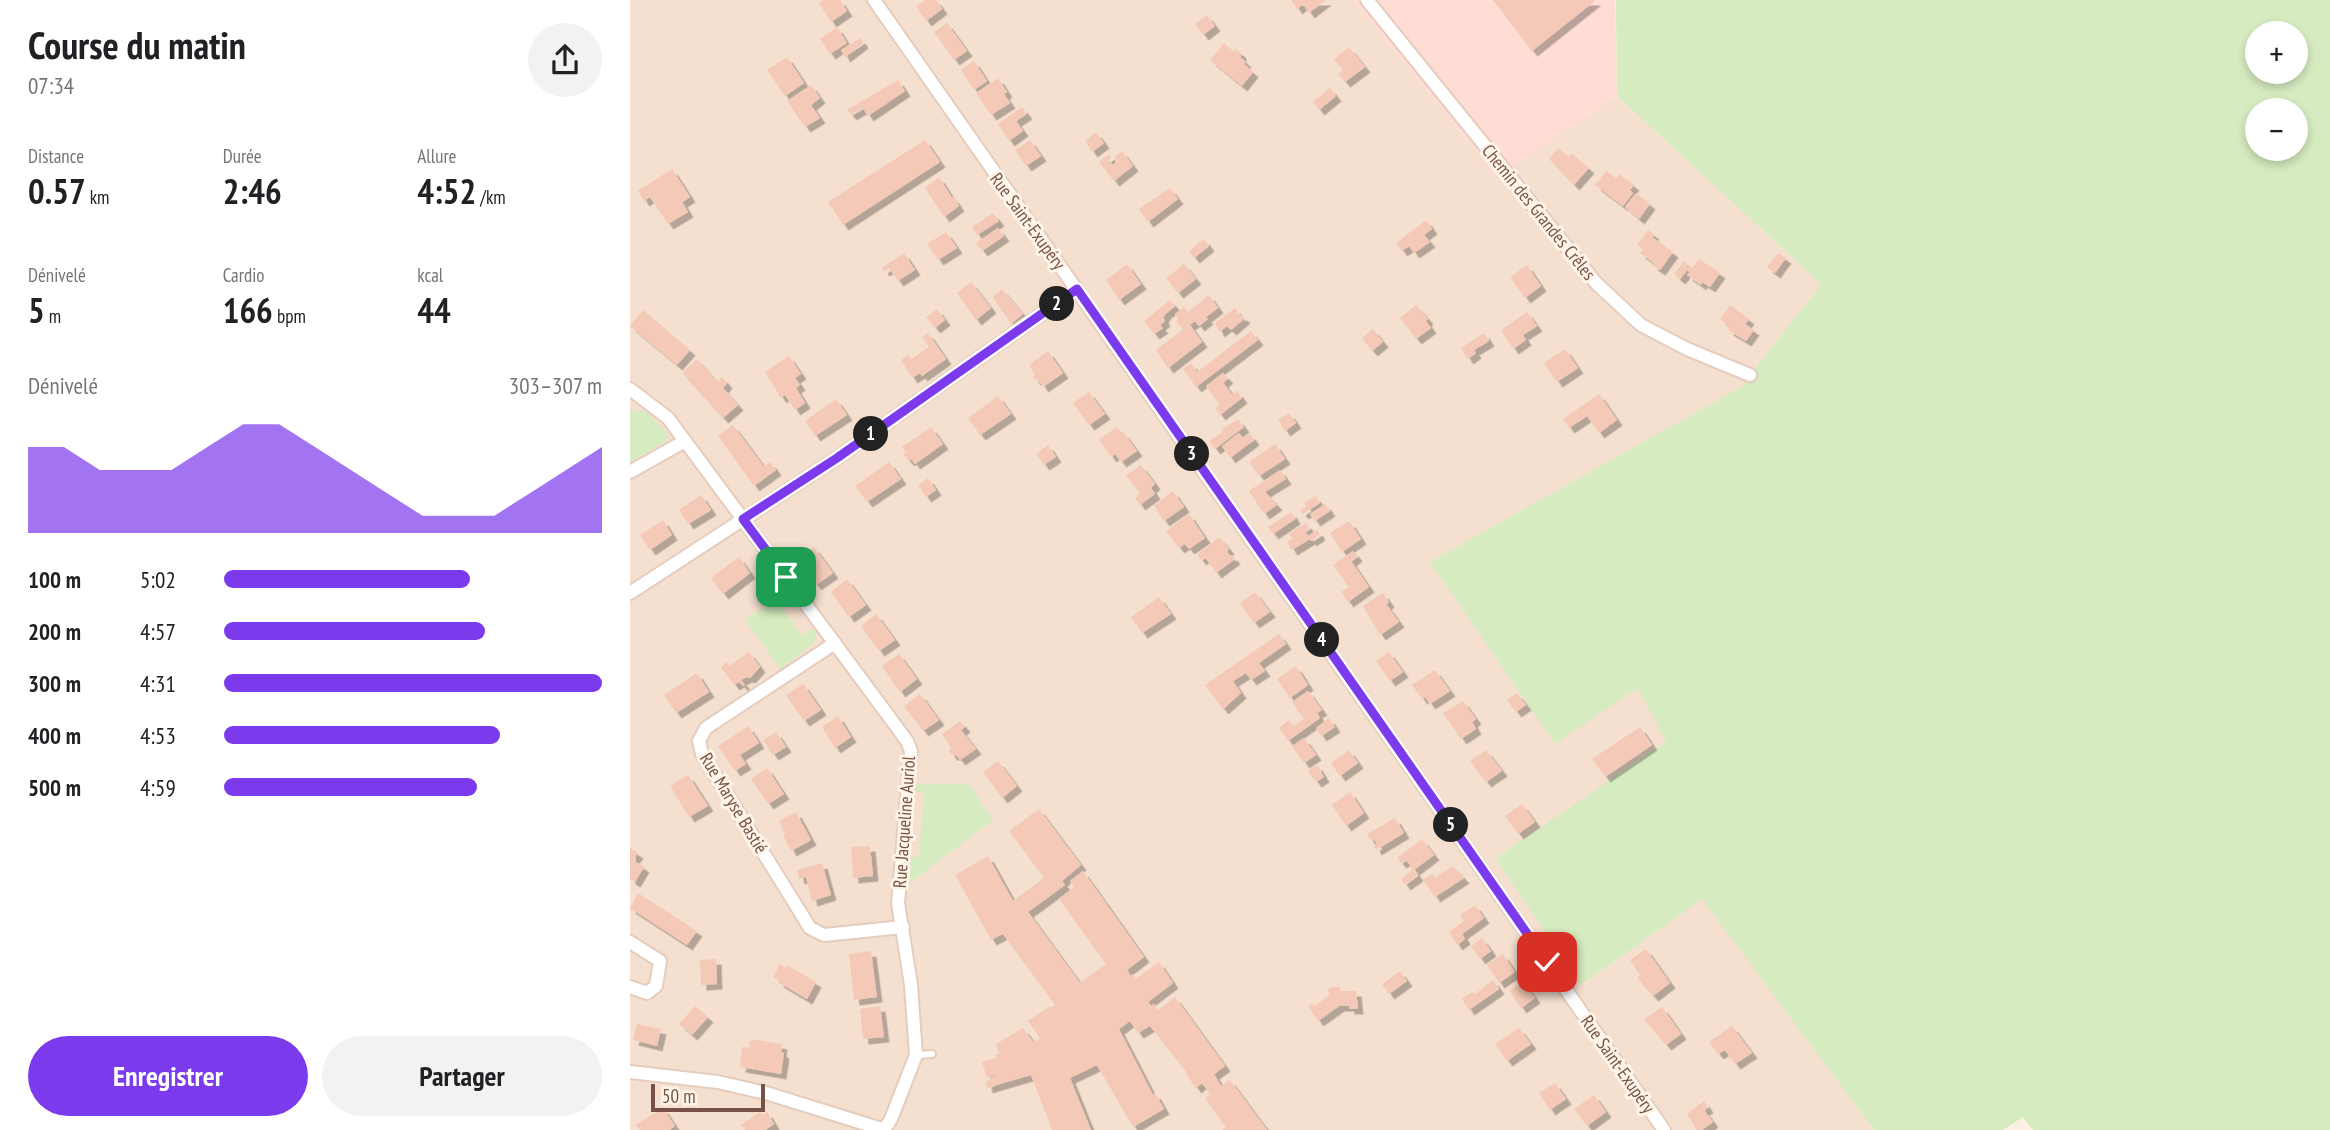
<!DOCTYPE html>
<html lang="fr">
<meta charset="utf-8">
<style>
body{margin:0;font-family:"PT Sans Narrow",sans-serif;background:#f2f2f2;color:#202124;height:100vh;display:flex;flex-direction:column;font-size:26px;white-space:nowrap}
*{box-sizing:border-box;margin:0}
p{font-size:23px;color:#757577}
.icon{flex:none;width:38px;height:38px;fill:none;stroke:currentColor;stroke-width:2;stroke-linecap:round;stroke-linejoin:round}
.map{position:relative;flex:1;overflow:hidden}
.side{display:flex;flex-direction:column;background:#fff;width:630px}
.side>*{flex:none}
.controls{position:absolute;left:1615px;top:21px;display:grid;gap:14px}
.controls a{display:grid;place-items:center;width:63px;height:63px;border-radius:50%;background:#fff;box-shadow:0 4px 10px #0003;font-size:35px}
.scale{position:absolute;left:21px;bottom:18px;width:114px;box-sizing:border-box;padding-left:7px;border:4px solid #765246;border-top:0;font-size:19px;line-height:24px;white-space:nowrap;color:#765246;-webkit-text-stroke:5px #fff4e8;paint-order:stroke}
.pin{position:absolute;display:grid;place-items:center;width:60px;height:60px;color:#fff;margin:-30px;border-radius:14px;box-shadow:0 4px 10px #0006}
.km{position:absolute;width:35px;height:35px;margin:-18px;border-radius:50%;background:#222;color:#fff;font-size:19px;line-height:35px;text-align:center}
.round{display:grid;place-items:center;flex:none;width:74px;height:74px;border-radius:37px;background:#f2f2f2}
.summary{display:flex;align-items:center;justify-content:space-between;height:119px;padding:0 28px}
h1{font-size:38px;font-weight:600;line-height:52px}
.metrics{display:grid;grid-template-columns:repeat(3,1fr);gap:10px;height:119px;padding:7px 28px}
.metrics div{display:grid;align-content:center}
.metrics b{font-size:35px;font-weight:600}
.metrics small{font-size:19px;font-weight:400}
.metrics p{font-size:19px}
.chart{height:196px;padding:14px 28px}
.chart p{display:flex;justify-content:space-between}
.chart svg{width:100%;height:126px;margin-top:7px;fill:#7c3aed;opacity:.7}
.action{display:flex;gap:14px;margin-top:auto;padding:14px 28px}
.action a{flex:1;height:80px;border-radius:42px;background:#7c3aed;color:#fff;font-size:28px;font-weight:600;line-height:80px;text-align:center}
.action a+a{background:#f2f2f2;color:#202124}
ul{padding:0 28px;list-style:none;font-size:23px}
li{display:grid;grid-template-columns:112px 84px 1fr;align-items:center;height:52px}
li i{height:18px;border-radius:9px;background:#7c3aed}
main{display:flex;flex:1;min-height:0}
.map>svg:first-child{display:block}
.residential{fill:#f5e0cf}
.commercial{fill:#ffdcd4}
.green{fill:#d6ebbf;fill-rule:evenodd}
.building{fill:#f4c9b7;filter:url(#shadow)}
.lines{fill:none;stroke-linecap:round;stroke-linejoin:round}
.service-casing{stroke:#e4ccbf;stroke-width:10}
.minor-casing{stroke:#e4ccbf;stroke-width:16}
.service{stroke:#fff;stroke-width:6}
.minor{stroke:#fff;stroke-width:12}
.route-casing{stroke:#fff;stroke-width:14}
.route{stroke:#7c3aed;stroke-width:9}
.labels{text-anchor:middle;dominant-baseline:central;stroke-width:6;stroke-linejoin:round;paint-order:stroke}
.street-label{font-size:18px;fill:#765246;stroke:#fff4e8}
</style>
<main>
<section class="side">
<div class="summary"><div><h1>Course du matin</h1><p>07:34</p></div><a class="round"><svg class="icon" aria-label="share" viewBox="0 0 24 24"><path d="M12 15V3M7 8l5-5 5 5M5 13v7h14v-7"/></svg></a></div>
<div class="metrics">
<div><p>Distance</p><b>0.57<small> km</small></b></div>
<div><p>Durée</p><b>2:46</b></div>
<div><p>Allure</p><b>4:52<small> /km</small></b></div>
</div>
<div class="metrics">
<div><p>Dénivelé</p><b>5<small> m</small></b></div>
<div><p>Cardio</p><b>166<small> bpm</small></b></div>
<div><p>kcal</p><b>44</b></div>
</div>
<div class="chart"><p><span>Dénivelé</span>303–307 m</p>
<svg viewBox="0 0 160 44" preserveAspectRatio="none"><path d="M0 44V14L10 14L20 22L30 22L40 22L50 14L60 6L70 6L80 14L90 22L100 30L110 38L120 38L130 38L140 30L150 22L160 14V44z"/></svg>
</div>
<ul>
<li><b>100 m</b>5:02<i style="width:65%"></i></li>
<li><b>200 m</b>4:57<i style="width:69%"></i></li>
<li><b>300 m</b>4:31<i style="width:100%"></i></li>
<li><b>400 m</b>4:53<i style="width:73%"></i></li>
<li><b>500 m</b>4:59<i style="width:67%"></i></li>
</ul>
<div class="action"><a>Enregistrer</a><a>Partager</a></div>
</section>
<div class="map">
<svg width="1700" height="1130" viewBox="0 0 1700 1130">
<defs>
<filter id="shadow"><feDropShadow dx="5.5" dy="5.5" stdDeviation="0" flood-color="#0004"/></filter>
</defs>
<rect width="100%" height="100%" fill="#fdefe1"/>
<!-- residential -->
<polygon class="residential" points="0,0 724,0 866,176 987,96 1191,284 1111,387 800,562 925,743 1008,687 1036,742 865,858 952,985 1072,898 1244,1130 0,1130"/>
<!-- commercial -->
<polygon class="commercial" points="723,0 985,0 987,96 866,177"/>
<!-- green -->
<g class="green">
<path d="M 986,0 L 1700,0 L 1700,1130 L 1403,1130 L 1393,1117 L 1373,1130 L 1244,1130 L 1072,899 L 951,985 L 865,858 L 1036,742 L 1008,688 L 925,744 L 800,562 L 1111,387 L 1191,284 L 987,96 ZM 1628,33 L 1666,33 L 1666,72 L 1628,72 ZM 1628,110 L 1666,110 L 1666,149 L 1628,149 Z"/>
<polygon points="15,410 38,434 35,442 0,462 0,412"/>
<polygon points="146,599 172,636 184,628 186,639 183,644 150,669 115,620"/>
<polygon points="286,784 339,784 363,820 277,885 277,857 289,857 294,793 283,791"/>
</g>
<!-- building -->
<g class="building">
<polygon points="194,0 210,0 217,11 201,22 189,3"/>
<polygon points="295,0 306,0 312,9 296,21 286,6"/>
<polygon points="661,0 696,0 679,13 673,4 667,9"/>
<polygon points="863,0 966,0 902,51"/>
<polygon points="577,15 585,26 573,35 565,24"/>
<polygon points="317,23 337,51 324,60 304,32"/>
<polygon points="207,27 217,43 200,54 190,39"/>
<polygon points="230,38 233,43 215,57 211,50"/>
<polygon points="594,43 602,51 606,49 611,53 611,58 616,62 614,64 623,72 612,86 580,60"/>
<polygon points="719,47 735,67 715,82 708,74 713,70 704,59"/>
<polygon points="157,57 174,83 155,96 137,70"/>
<polygon points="344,61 357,81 344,90 331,70"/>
<polygon points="368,78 377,92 374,94 380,103 361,115 346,93"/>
<polygon points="268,80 275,91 238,116 233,108 221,115 217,110"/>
<polygon points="181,85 190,98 181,105 190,118 175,127 157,101"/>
<polygon points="700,88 706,96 689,110 683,102"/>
<polygon points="392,107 397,114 386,121 393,131 379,141 368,124"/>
<polygon points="466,132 474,143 462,152 455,141"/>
<polygon points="295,140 310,162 213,225 198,202"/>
<polygon points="400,140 411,156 396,166 385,150"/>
<polygon points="928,148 939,157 941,153 959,168 944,185 919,159"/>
<polygon points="492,151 503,166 484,181 469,162 479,154 481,158 479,160 483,165 487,161 484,157"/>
<polygon points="42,169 60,197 52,202 58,212 38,224 20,197 14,201 8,191"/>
<polygon points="976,171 986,178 989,174 1004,185 1000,190 1003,193 993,206 965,185"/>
<polygon points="309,177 322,198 323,197 329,206 314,217 295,188"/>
<polygon points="540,188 548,199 518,222 509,209"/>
<polygon points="1006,193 1020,204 1009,219 995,207"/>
<polygon points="363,213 369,221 347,235 342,227"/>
<polygon points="796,220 802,229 794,235 800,242 784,253 779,246 772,251 766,243"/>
<polygon points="368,228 374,236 352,251 346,243"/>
<polygon points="1018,230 1024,234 1022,237 1043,252 1030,270 1022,265 1024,263 1010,253 1013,250 1007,245"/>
<polygon points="316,232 327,248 308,260 297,244"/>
<polygon points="574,239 579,246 564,258 559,251"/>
<polygon points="274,253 285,270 268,281 259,268 254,271 252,268"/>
<polygon points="1148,253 1156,258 1145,273 1137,267"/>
<polygon points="1069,259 1090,273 1080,287 1072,282 1071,285 1057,275 1060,272 1057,270 1050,279 1044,274 1054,261 1062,268"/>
<polygon points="497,264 511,284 489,300 476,280"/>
<polygon points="554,264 566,279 548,293 536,278"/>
<polygon points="897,265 911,286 895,298 880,277"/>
<polygon points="341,282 361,308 346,320 327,293"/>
<polygon points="372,289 393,314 381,324 363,297"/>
<polygon points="579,295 588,308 576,317 578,319 569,326 565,321 560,325 572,342 538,368 526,350 555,328 551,327 546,321 548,319 545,314 554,307 558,312"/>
<polygon points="540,300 545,306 536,313 533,318 535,321 530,325 533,328 524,334 514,321"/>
<polygon points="786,305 798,319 796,321 801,328 786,339 770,318"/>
<polygon points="1100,305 1119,319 1115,324 1124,330 1116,341 1098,330 1100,327 1090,319"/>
<polygon points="605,308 610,316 612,315 615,318 601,330 597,326 589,332 585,323"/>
<polygon points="307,309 315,320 305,328 296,317"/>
<polygon points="13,310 60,350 47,365 0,326"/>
<polygon points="897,312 907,326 893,335 896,340 883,349 871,330"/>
<polygon points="743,329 753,342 742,351 732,338"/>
<polygon points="621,331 628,340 566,387 553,369 561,363 567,372"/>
<polygon points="298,333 316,359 292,376 290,373 282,378 271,360 278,355 281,359 299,347 292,337"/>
<polygon points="854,333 859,341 844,350 846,353 838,359 831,348"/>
<polygon points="935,349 948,368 927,382 914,363"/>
<polygon points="418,351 433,373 413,387 408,379 405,380 403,376 405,375 399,365"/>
<polygon points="159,356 171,374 165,378 170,385 166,388 175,403 165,410 155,395 151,398 135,372"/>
<polygon points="67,359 87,382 92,377 97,383 93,388 108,405 93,418 52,373"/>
<polygon points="593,373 598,378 593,382 602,395 607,391 612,398 590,415 585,408 590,405 576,386"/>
<polygon points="459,392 475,414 459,425 443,403"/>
<polygon points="969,394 987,420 969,433 957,416 939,428 933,419"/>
<polygon points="368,396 381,414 350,435 338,418"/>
<polygon points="206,399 217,415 185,436 175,421"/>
<polygon points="659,413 666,423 655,431 648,420"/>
<polygon points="608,419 614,427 585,449 579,441 593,432 591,430"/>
<polygon points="103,425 134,467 140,462 146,470 124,486 88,436"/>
<polygon points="301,427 313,444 285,464 281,459 279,461 273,454 276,452 272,447"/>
<polygon points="487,427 492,433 493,432 507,451 491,462 485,454 481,457 469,439"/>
<polygon points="609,433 613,438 620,434 624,440 600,458 592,446"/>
<polygon points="645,444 655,459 629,476 619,462"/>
<polygon points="418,445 426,457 414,465 406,454"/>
<polygon points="259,462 271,479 237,502 225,486"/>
<polygon points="511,465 525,484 521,488 525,494 510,505 505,498 510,494 496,475"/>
<polygon points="650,470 656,479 635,492 647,505 634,514 619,491"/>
<polygon points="298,478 306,490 296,497 288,485"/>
<polygon points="543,491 554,507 534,521 524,506"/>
<polygon points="71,495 81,510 58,524 49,510"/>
<polygon points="685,496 690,503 673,514 670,510 676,506 674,503"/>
<polygon points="695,504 700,511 685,521 680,514"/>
<polygon points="661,512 665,519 643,534 638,527"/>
<polygon points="559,514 575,538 559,549 555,544 549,548 536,531"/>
<polygon points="33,520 42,535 20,550 10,535"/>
<polygon points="717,522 720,522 731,539 712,552 700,533"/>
<polygon points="676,523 679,528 675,531 678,536 687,530 690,535 681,541 680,539 662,550 657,542 662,539 659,534"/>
<polygon points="589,537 599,549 597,551 600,556 602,555 605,559 586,573 575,557 571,560 567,555"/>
<polygon points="184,547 203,573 186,585 168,559"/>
<polygon points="723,551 727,556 721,561 739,587 718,602 711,592 719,587 703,565"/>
<polygon points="109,557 120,573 93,594 81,578"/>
<polygon points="217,579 236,605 219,617 201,592"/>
<polygon points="625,592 640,612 624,623 610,603"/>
<polygon points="753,593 759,602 756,604 769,622 750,635 733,606"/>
<polygon points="529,597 541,614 512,633 501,617"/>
<polygon points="246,614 265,640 249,651 231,626"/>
<polygon points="649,634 656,644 629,663 635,671 621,680 616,673 603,681 611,693 593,709 575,685"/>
<polygon points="119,652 130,667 120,678 117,677 111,680 115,685 113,686 109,682 104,685 91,667 97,662 99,666"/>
<polygon points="759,652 773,672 760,681 746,661"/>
<polygon points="269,654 287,679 270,692 252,666"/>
<polygon points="666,666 678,685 660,698 647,679"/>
<polygon points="805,670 820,691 800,704 795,697 792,699 782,685"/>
<polygon points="67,673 79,692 46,713 34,695"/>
<polygon points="173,684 191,710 174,721 156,695"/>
<polygon points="678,691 692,710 687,713 690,718 658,741 649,728 659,720 663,726 674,719 662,702"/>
<polygon points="887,693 896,705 886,712 877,700"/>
<polygon points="290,694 309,720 293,731 274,706"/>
<polygon points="833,701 846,719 842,722 846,729 831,739 813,713"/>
<polygon points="208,716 221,737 205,748 192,727"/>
<polygon points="699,718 705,727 691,736 686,728"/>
<polygon points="330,721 335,727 331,730 346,749 330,760 326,755 322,755 319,751 321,747 312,734"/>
<polygon points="118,726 129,743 110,755 116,764 105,771 88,746"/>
<polygon points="1010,727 1022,745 975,777 962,759"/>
<polygon points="146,732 156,747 143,755 133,740"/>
<polygon points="674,738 686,755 674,763 662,746"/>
<polygon points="719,750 728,763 710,776 701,763"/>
<polygon points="856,750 872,771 856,782 840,761"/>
<polygon points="368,761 387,786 372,798 353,772"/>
<polygon points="687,765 694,777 686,782 678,771"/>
<polygon points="137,768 154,794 138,804 121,779"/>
<polygon points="58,775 78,806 59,817 40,786"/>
<polygon points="720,792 734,813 716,826 702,805"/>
<polygon points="892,804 905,822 888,834 875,816"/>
<polygon points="409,809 451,865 432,881 435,885 398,912 450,983 476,964 429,899 444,887 440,881 453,871 514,957 497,970 501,976 503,974 506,979 529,962 543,983 518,1002 521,1006 524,1004 528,1010 545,997 595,1066 584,1074 591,1086 600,1080 637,1130 591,1130 596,1128 575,1098 580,1094 572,1083 566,1088 556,1074 557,1073 520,1026 508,1033 500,1021 489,1029 523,1095 525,1093 534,1109 503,1127 467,1065 440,1078 461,1130 422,1130 401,1075 357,1088 356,1082 366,1075 357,1078 352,1062 366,1058 365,1055 369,1054 366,1044 393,1028 404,1043 410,1038 398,1021 420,1006 421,1008 425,1005 373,934 361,940 325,875 358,856 383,901 414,878 379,831"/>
<polygon points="166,812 181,840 161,851 153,835 155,834 149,821"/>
<polygon points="765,818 774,833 746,850 744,845 747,844 743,838 740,840 737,834"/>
<polygon points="792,839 804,855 784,870 788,876 775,885 771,879 783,869 776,860 771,863 767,858"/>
<polygon points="240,846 243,876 223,878 221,847"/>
<polygon points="0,848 8,853 3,860 14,867 5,882 0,879"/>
<polygon points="192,863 201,895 182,901 176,877 169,879 167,870"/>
<polygon points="823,866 834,878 805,897 793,880 802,874 805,878"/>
<polygon points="8,893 67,931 57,945 0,908"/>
<polygon points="845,905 854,918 832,934 835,939 827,945 819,932 834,921 830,915"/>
<polygon points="852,938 861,951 850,959 841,946"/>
<polygon points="1016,949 1040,983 1023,996 1007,978 1010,975 1000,960"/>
<polygon points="241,951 247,997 224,1000 219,954"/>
<polygon points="873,954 885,972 869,983 857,965"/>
<polygon points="86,959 87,984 71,985 70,960"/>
<polygon points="150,964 156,968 157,965 186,982 177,999 148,982 149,980 143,977"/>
<polygon points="770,971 777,981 759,994 752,984"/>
<polygon points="863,980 869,989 839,1010 832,999 842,992 845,994"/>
<polygon points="893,981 905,998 891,1008 880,991"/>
<polygon points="702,987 710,987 710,991 726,991 728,1009 719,1009 719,1006 709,1006 688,1021 678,1006 682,1003 685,1006 700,994 697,990"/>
<polygon points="65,1006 78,1017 62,1035 49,1024"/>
<polygon points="250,1006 254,1037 233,1039 230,1009"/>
<polygon points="1032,1007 1051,1034 1036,1045 1014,1019"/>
<polygon points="7,1024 31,1029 27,1046 3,1040"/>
<polygon points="1102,1026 1122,1053 1105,1064 1095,1050 1088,1054 1079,1042"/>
<polygon points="889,1028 901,1044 877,1061 865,1044"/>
<polygon points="127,1040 152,1044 151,1052 154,1053 151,1074 110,1067 112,1047 119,1048 120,1041"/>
<polygon points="925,1083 936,1099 920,1110 909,1093"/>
<polygon points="964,1095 976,1112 957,1126 944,1109"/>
<polygon points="1074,1101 1078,1108 1074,1110 1083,1122 1072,1130 1067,1130 1057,1114"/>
<polygon points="33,1108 45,1126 39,1130 10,1130 6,1125"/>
<polygon points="130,1112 132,1115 137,1112 144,1124 135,1130 115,1130 111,1125"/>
</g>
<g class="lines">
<defs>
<polyline id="service" points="287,1055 302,1054"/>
<g id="minor">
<polyline points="244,0 1034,1130"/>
<polyline points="737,0 966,283 1011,325 1057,349 1120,375"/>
<polyline points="0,389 38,418 277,741 281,751 268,903 281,985 286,1055 261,1119 254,1130"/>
<polyline points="0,472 55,441"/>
<polyline points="0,593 207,458 447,289"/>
<polyline points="205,643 76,728 69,741 72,754 180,928 194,935 273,927"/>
<polyline points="0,942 30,961 26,986 17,993 0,987"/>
<polyline points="0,1072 88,1082 136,1093 255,1130"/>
</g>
</defs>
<!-- service casing -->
<use href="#service" class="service-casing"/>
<!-- minor casing -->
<use href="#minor" class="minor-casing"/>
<!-- service -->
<use href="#service" class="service"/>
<!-- minor -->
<use href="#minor" class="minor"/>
</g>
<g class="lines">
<defs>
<polyline id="route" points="156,577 113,519 207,458 447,289 917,962"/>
</defs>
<!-- route casing -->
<use href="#route" class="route-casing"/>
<!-- route -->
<use href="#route" class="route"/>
</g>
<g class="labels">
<!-- street labels -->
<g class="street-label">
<text transform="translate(909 212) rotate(51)">Chemin des Grandes Crêles</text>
<text transform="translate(398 221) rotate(54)">Rue Saint-Exupéry</text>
<text transform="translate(104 803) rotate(59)">Rue Maryse Bastié</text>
<text transform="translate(274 822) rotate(-86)">Rue Jacqueline Auriol</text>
<text transform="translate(988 1064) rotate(55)">Rue Saint-Exupéry</text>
</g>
</g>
</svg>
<div class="controls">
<a>+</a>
<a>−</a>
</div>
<div class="scale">50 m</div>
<div class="pin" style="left:156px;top:577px;background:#1e9e55"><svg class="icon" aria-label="arrive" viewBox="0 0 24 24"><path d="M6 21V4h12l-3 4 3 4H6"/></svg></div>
<div class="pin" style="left:917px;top:962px;background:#d93025"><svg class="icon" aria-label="check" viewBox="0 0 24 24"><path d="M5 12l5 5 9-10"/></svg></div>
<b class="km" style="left:241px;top:434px">1</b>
<b class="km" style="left:427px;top:304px">2</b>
<b class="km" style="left:562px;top:454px">3</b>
<b class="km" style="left:692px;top:640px">4</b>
<b class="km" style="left:821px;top:825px">5</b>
</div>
</main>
